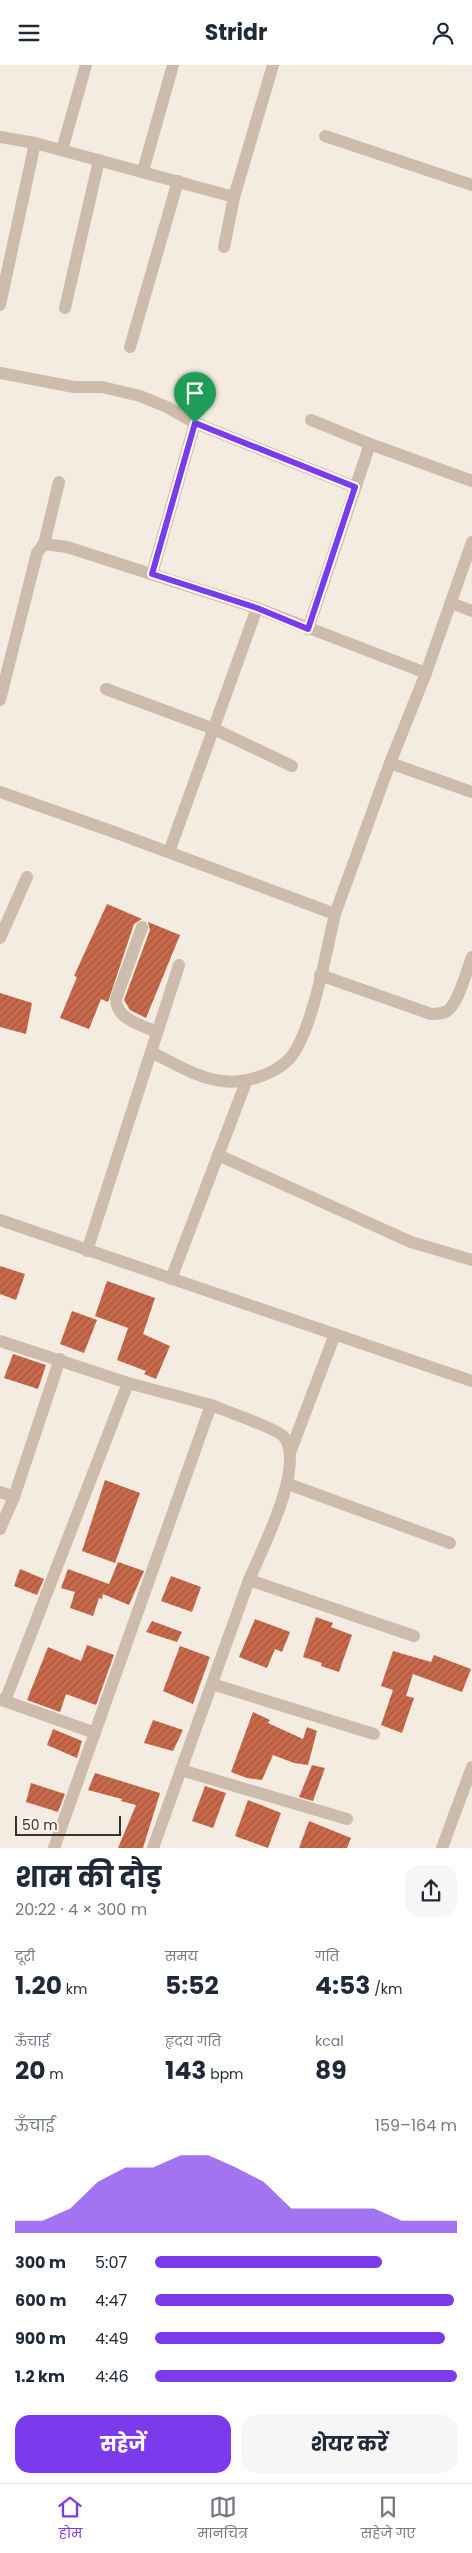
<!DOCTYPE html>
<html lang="hi">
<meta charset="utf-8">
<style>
body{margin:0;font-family:Poppins,"Noto Sans Devanagari",sans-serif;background:#f6f6f7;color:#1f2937;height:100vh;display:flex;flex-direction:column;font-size:19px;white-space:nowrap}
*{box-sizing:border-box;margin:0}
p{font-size:16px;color:#747a83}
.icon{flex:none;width:28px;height:28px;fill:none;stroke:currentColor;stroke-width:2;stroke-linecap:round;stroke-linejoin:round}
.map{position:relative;height:1783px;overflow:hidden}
.side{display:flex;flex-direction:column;background:#fff;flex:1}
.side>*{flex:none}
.scale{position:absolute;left:15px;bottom:12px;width:106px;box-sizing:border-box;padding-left:5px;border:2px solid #3b302b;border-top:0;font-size:14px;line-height:18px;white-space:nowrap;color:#3b302b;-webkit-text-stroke:4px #fbf5ee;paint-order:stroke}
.pin{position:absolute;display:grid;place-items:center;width:42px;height:42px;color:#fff;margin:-51px -21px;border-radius:50% 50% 50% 0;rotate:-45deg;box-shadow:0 0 5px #0007}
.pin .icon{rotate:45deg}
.round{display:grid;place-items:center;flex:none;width:52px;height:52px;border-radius:15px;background:#f6f6f7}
.headline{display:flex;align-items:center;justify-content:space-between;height:85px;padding:0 15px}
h1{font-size:28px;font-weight:700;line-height:38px}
.figures{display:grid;grid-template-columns:repeat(3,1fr);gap:8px;height:85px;padding:5px 15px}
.figures div{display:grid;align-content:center}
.figures b{font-size:25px;font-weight:700}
.figures small{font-size:14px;font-weight:400}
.figures p{font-size:14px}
.chart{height:140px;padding:10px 15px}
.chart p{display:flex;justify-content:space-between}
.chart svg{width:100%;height:90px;margin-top:5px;fill:#7c3aed;opacity:.7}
.action{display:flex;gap:10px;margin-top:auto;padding:10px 15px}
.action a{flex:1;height:58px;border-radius:15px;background:#7c3aed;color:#fff;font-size:20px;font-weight:700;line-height:58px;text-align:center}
.action a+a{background:#f6f6f7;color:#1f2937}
ul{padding:0 15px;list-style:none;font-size:16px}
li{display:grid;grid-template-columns:80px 60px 1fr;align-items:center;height:38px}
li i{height:12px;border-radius:6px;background:#7c3aed}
header{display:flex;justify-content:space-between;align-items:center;height:65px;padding:0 15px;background:#fff;font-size:22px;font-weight:700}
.tabs{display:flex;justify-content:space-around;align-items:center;height:70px;border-top:1px solid #e0e1e3;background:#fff;font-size:14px;color:#747a83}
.tabs a{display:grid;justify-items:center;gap:2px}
.tabs .on{color:#7c3aed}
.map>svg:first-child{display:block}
.building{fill:url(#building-hatch)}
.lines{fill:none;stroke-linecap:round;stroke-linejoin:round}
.minor{stroke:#cdbbac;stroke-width:12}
.route-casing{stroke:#fff;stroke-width:10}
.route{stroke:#7c3aed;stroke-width:6}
</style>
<header><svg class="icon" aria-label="menu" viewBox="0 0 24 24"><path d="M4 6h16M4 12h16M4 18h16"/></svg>Stridr<svg class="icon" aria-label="person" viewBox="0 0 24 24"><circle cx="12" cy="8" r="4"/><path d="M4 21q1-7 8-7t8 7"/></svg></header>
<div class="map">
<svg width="472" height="1783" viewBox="0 0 472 1783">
<defs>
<pattern id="building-hatch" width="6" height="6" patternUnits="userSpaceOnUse" patternTransform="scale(1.25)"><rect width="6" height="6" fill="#c8694b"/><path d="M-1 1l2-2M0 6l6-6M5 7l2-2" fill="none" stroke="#a4573f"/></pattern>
</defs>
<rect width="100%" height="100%" fill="#f4ebe1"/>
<!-- building -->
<g class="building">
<polygon points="107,839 142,854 134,859 108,937 101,934 89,964 60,953 77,912 74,911 79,900"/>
<polygon points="148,857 180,870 146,953 130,945 124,935 150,865"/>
<polygon points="0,928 32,938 26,969 0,962"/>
<polygon points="0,1201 25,1209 16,1235 0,1229"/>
<polygon points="107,1216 155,1233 143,1269 170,1281 156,1314 144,1309 146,1306 117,1295 128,1263 95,1251"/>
<polygon points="72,1246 97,1255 84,1288 60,1279"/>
<polygon points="13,1289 46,1300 38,1324 4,1313"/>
<polygon points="105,1415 140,1428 115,1498 82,1486"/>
<polygon points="118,1497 144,1506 129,1540 103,1529 102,1534 99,1533 93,1551 70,1543 75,1527 61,1523 68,1504 109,1519"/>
<polygon points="20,1504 44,1514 37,1530 14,1521"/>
<polygon points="171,1511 201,1522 192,1547 161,1536"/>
<polygon points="316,1552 333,1558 331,1562 352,1570 339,1607 321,1601 322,1598 303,1592"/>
<polygon points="255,1554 290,1567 282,1587 275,1584 267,1603 239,1592"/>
<polygon points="152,1556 182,1567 177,1577 146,1567"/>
<polygon points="87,1580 114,1590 96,1640 66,1629 60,1647 27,1635 48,1582 81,1596"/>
<polygon points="180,1581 210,1592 193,1639 163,1626"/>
<polygon points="393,1586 431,1597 434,1590 471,1604 462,1627 413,1609 406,1631 414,1633 402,1668 381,1660 393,1625 381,1621"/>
<polygon points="253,1647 270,1655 268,1658 303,1674 307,1662 317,1666 308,1700 294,1698 273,1690 262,1715 247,1713 231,1707"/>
<polygon points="153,1655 183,1665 173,1686 144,1678"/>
<polygon points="53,1664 82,1676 77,1693 47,1680"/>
<polygon points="312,1700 325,1703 313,1736 299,1732"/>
<polygon points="95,1708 160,1728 143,1783 118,1783 136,1740 121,1736 122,1734 88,1725"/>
<polygon points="31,1718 65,1729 58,1747 26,1737"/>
<polygon points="205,1721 226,1728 213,1763 192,1756"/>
<polygon points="248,1735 281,1748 268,1783 235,1771"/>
<polygon points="309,1756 351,1773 347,1783 299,1783"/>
</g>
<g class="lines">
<!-- minor -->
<g class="minor">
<polyline points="325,71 472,120"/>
<polyline points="0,72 35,78 234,132"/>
<polyline points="62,85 86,0"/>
<polyline points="143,106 173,0"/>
<polyline points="224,182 234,132 273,0"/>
<polyline points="0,240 35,78"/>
<polyline points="65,243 99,95"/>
<polyline points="130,282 178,116"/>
<polyline points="0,308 74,322 102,322 140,331 167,342 195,358 355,422"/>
<polyline points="311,355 370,379"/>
<polyline points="44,479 59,417"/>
<polyline points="152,509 195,358"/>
<polyline points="451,538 472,546"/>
<polyline points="308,564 370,379 472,416"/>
<polyline points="426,608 472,477"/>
<polyline points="106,624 214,664 292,701"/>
<polyline points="0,635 37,488 44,479 67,482 257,543"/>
<polyline points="390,698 472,727"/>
<path d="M 0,727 L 114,767 L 335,849 C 327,882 311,977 286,997 C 270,1011 243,1019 222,1016 C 197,1013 174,998 151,987"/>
<polyline points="169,787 257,543 426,608 390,698 335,849"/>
<path d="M 142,862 L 116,934 C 116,954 141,960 157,967"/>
<polyline points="0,873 27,812"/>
<path d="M 320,910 L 431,949 C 436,949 442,949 447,946 C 458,940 467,904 472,892"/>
<polyline points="218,1090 411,1177 472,1195"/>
<polyline points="0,1155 472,1316"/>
<polyline points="87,1186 179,900"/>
<polyline points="171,1214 246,1017"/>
<polyline points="0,1276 128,1318 5,1636 0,1635"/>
<path d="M 211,1340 C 223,1345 278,1364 284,1372 C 306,1400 262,1484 249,1515"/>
<polyline points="291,1385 335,1269"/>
<polyline points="288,1419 450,1478"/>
<polyline points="0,1427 14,1432"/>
<polyline points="0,1464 14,1432 60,1294"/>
<polyline points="212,1619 374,1669"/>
<polyline points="5,1636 95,1668"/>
<polyline points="181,1705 347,1754"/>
<polyline points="54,1783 211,1340 128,1318"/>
<polyline points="153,1783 249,1515 414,1571"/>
<polyline points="442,1783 472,1702"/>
</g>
</g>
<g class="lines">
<defs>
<polygon id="route" points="195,358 355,422 308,564 257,543 152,509"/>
</defs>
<!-- route casing -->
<use href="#route" class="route-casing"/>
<!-- route -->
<use href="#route" class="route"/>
</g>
</svg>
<div class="scale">50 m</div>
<div class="pin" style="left:195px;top:358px;background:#1e9e55"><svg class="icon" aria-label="arrive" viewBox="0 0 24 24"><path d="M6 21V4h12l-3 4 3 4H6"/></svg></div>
</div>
<section class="side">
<div class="headline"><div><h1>शाम की दौड़</h1><p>20:22 · 4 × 300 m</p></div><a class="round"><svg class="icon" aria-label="share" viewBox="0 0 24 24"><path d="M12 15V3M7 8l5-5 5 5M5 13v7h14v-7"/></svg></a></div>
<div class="figures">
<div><p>दूरी</p><b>1.20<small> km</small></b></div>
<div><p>समय</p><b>5:52</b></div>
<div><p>गति</p><b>4:53<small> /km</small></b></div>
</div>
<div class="figures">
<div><p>ऊँचाई</p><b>20<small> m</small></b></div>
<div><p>हृदय गति</p><b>143<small> bpm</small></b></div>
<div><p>kcal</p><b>89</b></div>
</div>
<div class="chart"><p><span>ऊँचाई</span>159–164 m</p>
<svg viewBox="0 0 160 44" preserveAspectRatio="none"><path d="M0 44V38L10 38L20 32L30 19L40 12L50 12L60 6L70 6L80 12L90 19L100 32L110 32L120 32L130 32L140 38L150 38L160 38V44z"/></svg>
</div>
<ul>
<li><b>300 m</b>5:07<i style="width:75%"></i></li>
<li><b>600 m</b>4:47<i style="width:99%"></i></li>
<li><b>900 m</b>4:49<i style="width:96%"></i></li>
<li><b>1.2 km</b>4:46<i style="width:100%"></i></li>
</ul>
<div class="action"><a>सहेजें</a><a>शेयर करें</a></div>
</section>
<nav class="tabs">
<a class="on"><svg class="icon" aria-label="home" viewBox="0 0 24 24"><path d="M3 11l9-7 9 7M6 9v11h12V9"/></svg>होम</a>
<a><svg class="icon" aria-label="map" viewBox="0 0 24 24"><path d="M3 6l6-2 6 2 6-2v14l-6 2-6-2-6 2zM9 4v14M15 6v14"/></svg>मानचित्र</a>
<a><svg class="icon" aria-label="saved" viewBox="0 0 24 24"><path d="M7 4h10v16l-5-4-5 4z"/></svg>सहेजे गए</a>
</nav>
